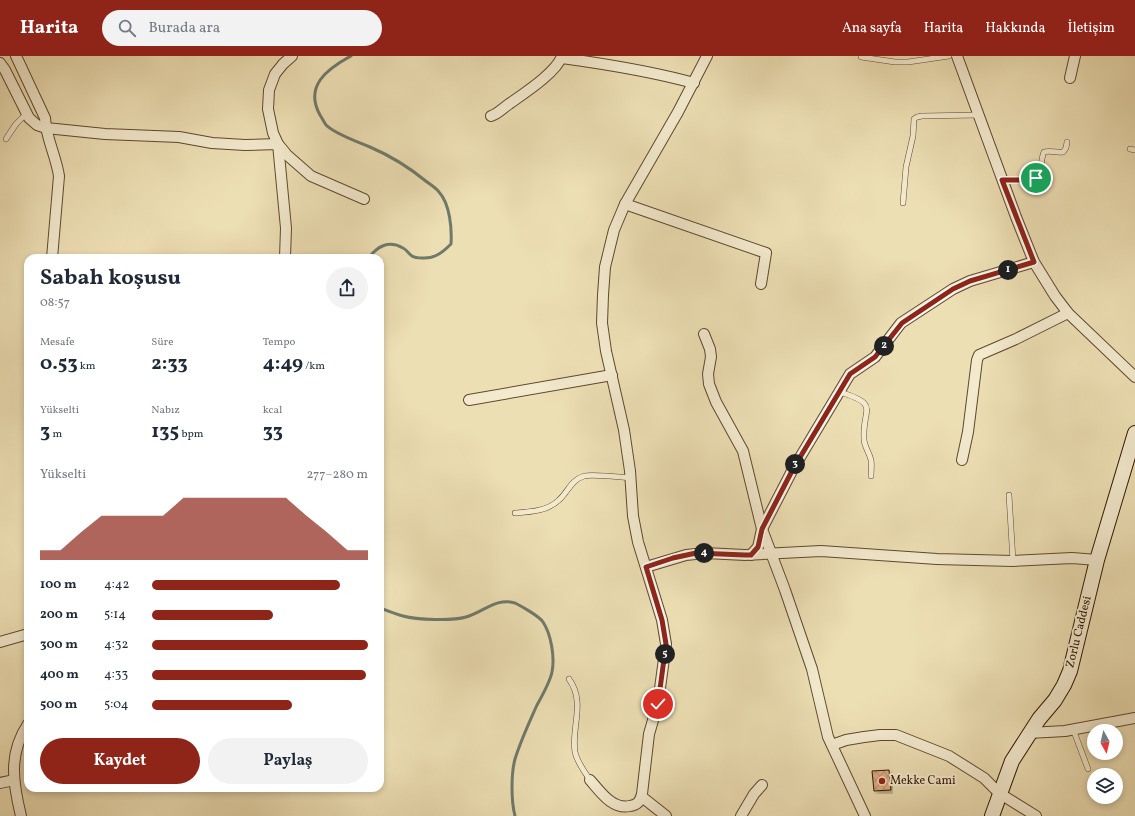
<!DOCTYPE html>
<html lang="tr">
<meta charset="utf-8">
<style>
body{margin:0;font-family:Vollkorn,serif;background:#f2f2f3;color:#1f2937;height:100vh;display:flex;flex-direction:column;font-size:15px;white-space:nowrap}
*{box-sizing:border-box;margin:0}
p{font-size:13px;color:#747a83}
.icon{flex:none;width:22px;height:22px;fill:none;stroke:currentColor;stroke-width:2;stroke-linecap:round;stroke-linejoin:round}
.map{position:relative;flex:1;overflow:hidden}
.drawer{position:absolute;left:24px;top:198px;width:360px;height:538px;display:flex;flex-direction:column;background:#fff;border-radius:12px;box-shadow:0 2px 6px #0003}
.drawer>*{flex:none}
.needle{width:26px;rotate:172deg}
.tools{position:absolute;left:1087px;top:668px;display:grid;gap:8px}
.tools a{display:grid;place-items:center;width:36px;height:36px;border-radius:50%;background:#fff;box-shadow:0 2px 6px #0003;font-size:20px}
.pin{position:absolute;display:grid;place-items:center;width:34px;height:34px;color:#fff;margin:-17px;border:2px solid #fff;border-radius:50%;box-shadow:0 1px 4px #0007}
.km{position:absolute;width:20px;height:20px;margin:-10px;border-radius:50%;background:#222;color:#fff;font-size:11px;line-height:20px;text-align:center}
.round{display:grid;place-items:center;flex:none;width:42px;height:42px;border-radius:21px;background:#f2f2f3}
.head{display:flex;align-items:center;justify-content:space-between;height:68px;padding:0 16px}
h1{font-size:22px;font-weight:700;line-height:30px}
.metrics{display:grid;grid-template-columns:repeat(3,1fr);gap:6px;height:68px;padding:4px 16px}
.metrics div{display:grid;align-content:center}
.metrics b{font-size:20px;font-weight:700}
.metrics small{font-size:11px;font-weight:400}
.metrics p{font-size:11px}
.chart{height:112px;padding:8px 16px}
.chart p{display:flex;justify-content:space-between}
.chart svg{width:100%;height:72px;margin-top:4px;fill:#8f2418;opacity:.7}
.cta{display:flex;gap:8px;margin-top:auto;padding:8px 16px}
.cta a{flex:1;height:46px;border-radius:24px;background:#8f2418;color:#fff;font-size:16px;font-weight:700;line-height:46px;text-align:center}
.cta a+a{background:#f2f2f3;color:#1f2937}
ul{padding:0 16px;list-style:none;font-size:13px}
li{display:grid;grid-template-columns:64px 48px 1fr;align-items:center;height:30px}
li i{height:10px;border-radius:5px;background:#8f2418}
header{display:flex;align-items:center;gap:24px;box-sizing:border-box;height:56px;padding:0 20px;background:#8f2418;color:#fff}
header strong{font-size:19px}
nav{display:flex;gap:22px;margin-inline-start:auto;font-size:14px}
.search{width:280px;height:36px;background:#f2f2f3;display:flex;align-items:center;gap:10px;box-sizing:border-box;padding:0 14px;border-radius:22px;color:#747a83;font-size:15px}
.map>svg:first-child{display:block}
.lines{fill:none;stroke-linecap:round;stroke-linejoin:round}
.stream{stroke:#6f7a6b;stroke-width:3}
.building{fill:url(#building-cross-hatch);stroke:#301603;filter:url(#shadow)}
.lane-casing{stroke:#5f482f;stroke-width:6}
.street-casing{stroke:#5f482f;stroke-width:12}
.secondary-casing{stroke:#301603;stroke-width:16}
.lane{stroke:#f3eace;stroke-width:5}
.street{stroke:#f3eace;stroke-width:10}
.secondary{stroke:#f3eace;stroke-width:14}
.route-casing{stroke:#fff;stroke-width:8}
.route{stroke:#8f2418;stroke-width:5}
.poi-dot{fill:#8f2418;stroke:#f3eace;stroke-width:1.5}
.labels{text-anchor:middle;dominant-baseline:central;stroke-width:4;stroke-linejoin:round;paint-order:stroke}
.street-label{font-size:12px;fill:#301603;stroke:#f3eace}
.poi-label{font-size:12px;fill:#301603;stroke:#f3eace;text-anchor:start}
</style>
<header>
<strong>Harita</strong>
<div class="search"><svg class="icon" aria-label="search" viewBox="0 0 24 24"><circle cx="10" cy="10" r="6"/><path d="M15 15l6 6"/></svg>Burada ara</div>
<nav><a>Ana sayfa</a><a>Harita</a><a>Hakkında</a><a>İletişim</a></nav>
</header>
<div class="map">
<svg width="1135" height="760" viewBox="0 0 1135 760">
<defs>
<pattern id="building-cross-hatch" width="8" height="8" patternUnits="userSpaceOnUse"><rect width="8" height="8" fill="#ddac81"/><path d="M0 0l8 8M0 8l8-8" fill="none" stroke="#be936e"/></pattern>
<filter id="shadow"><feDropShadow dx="3.5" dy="3.5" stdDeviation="2" flood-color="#0004"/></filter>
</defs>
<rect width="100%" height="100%" fill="#eddfb4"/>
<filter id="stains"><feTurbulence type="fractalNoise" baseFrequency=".005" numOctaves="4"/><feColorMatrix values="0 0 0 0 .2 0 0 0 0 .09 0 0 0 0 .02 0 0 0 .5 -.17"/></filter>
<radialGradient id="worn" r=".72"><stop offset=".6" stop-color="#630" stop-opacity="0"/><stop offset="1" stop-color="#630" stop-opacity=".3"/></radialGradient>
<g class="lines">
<!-- stream -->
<g class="stream">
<path d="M 351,0 C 327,13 304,30 320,59 C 322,62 324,66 326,69 C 335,78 358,86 370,91 C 391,100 410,112 427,126 C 431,129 436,132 439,136 C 450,148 452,173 451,188 C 442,197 434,203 422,202 C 419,202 415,202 412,200 C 409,198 407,194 403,192 C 389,184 377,190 369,202"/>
<path d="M 380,552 C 388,555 395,558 403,560 C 417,564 453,565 466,561 C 483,556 497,541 515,547 C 521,550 539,560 543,566 C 551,578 555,601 552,616 C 550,626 542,640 537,649 C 529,667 521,684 515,703 C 511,718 511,744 515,760"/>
</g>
</g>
<!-- building -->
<polygon class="building" points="889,714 891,734 874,735 872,715"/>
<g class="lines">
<defs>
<g id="lane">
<polyline points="861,1 895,6 908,6 949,0"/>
<polyline points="6,83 16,68 27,57"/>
<polyline points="1130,93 1135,94"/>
<path d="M 1002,124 C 1011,124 1035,127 1039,118 C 1042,111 1041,102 1044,96 C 1049,94 1057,97 1063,96 L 1066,92 L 1067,86"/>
<polyline points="903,147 906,111 913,80 914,63 917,61 922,60 978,59"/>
<path d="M 840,336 C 881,349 862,352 864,383 C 864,390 869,396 871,404 C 872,409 871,415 871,420"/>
<polyline points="1009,439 1013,505"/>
<path d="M 515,457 C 530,456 548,455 559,444 C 568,436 571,424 584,420 C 592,418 620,421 631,422"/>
<path d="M 569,623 C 586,647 571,671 575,696 C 577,706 584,715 590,724"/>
<polyline points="1073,673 1088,713"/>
</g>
<g id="street">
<path d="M 16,0 L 45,62 C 46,82 56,100 59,120 L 52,202"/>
<polyline points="292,0 283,8 275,18 269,34 268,53 273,77 278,88 287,99 311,120 364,143"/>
<polyline points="957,0 1016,161 1034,206 1055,240 1068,257 1135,321"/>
<path d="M 562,2 C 606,8 650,15 694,27"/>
<polyline points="0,7 5,14 29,62 37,69 46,72 105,78 179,81 212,87 245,89 278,88 286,172 285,202"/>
<polyline points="1070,22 1075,0"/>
<path d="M 491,60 C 498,58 503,52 509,48 C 523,38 556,17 562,0"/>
<polyline points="625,148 766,197 761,228"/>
<polyline points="704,278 710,293 711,301 708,318 709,328 716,346 743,395 762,473 785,534 812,613 828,681 865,760"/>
<polyline points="469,344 612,319"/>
<polyline points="962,404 968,376 977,304 979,299 1016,283 1068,257"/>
<polyline points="751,499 758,491 762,473 793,413 850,318 875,301 901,267 953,233 970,225 1034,206"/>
<polyline points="646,511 686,499 705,497 745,499 821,495 937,503 1013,505 1072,502 1097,504"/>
<polyline points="0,586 28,578"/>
<polyline points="1029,677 1065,675 1135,662"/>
<polyline points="832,689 846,684 864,681 880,679 896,679 949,700 984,722 999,737 1036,760"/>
<path d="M 590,724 C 600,735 612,754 630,750 C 638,749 640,745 642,738 L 649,678 L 658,647 L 666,588 L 662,564 L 638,486 L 633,460 L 630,415 L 624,374 L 606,295 L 602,267 L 603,239 L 605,211 L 614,174 L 625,148 L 678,56 L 707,0"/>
<polyline points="0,727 14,724"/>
<polyline points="642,741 666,760"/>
<path d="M 21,760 C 13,727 8,698 28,668"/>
<polyline points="741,760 754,738 762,729"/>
</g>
<polyline id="secondary" points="992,760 1012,705 1039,663 1055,644 1064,629 1070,615 1097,504 1135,377"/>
</defs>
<!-- lane casing -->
<use href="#lane" class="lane-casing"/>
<!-- street casing -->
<use href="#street" class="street-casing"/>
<!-- secondary casing -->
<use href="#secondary" class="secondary-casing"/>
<!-- lane -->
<use href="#lane" class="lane"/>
<!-- street -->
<use href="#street" class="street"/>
<!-- secondary -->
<use href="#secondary" class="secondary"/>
</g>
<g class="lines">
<defs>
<polyline id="route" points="658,648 666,588 662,564 646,511 673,502 696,497 745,499 751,499 758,491 762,473 793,413 850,318 875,301 902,267 953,233 970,225 1034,206 1002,124 1026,124 1036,122"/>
</defs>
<!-- route casing -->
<use href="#route" class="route-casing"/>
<!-- route -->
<use href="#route" class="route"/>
</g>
<!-- markers -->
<circle class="poi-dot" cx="882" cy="725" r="4"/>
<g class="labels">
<!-- street labels -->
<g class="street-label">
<text transform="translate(1079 576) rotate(-76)">Zorlu Caddesi</text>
</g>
<!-- poi labels -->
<g class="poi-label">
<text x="890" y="725">Mekke Cami</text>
</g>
</g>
<rect width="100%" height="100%" filter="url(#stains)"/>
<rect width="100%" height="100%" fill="url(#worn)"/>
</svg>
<div class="tools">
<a><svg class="needle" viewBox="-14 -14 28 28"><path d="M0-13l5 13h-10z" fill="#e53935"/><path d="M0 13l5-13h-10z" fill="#747a83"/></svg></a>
<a><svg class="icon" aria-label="layers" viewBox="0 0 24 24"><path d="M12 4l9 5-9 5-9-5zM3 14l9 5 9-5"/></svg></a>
</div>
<div class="pin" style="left:1036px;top:122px;background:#1e9e55"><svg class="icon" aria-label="arrive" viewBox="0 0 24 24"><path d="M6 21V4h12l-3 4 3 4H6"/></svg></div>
<div class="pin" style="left:658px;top:648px;background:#d93025"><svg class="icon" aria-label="check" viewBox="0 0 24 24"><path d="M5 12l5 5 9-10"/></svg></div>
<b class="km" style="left:1008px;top:214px">1</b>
<b class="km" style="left:884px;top:290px">2</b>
<b class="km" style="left:795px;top:408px">3</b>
<b class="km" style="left:704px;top:497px">4</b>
<b class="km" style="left:665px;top:598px">5</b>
<section class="drawer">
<div class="head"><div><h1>Sabah koşusu</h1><p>08:57</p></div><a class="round"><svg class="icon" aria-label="share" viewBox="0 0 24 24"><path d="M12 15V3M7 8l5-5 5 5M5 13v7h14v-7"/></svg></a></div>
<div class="metrics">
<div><p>Mesafe</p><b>0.53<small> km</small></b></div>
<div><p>Süre</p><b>2:33</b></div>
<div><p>Tempo</p><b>4:49<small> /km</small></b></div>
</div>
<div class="metrics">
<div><p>Yükselti</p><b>3<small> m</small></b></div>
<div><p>Nabız</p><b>135<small> bpm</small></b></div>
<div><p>kcal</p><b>33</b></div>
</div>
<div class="chart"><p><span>Yükselti</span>277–280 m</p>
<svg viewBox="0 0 160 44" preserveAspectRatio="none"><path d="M0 44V38L10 38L20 27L30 17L40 17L50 17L60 17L70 6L80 6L90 6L100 6L110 6L120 6L130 17L140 27L150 38L160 38V44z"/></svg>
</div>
<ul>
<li><b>100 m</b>4:42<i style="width:87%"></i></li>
<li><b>200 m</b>5:14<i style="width:56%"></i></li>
<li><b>300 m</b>4:32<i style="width:100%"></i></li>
<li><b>400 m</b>4:33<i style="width:99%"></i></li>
<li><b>500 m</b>5:04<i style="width:65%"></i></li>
</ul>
<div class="cta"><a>Kaydet</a><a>Paylaş</a></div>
</section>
</div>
